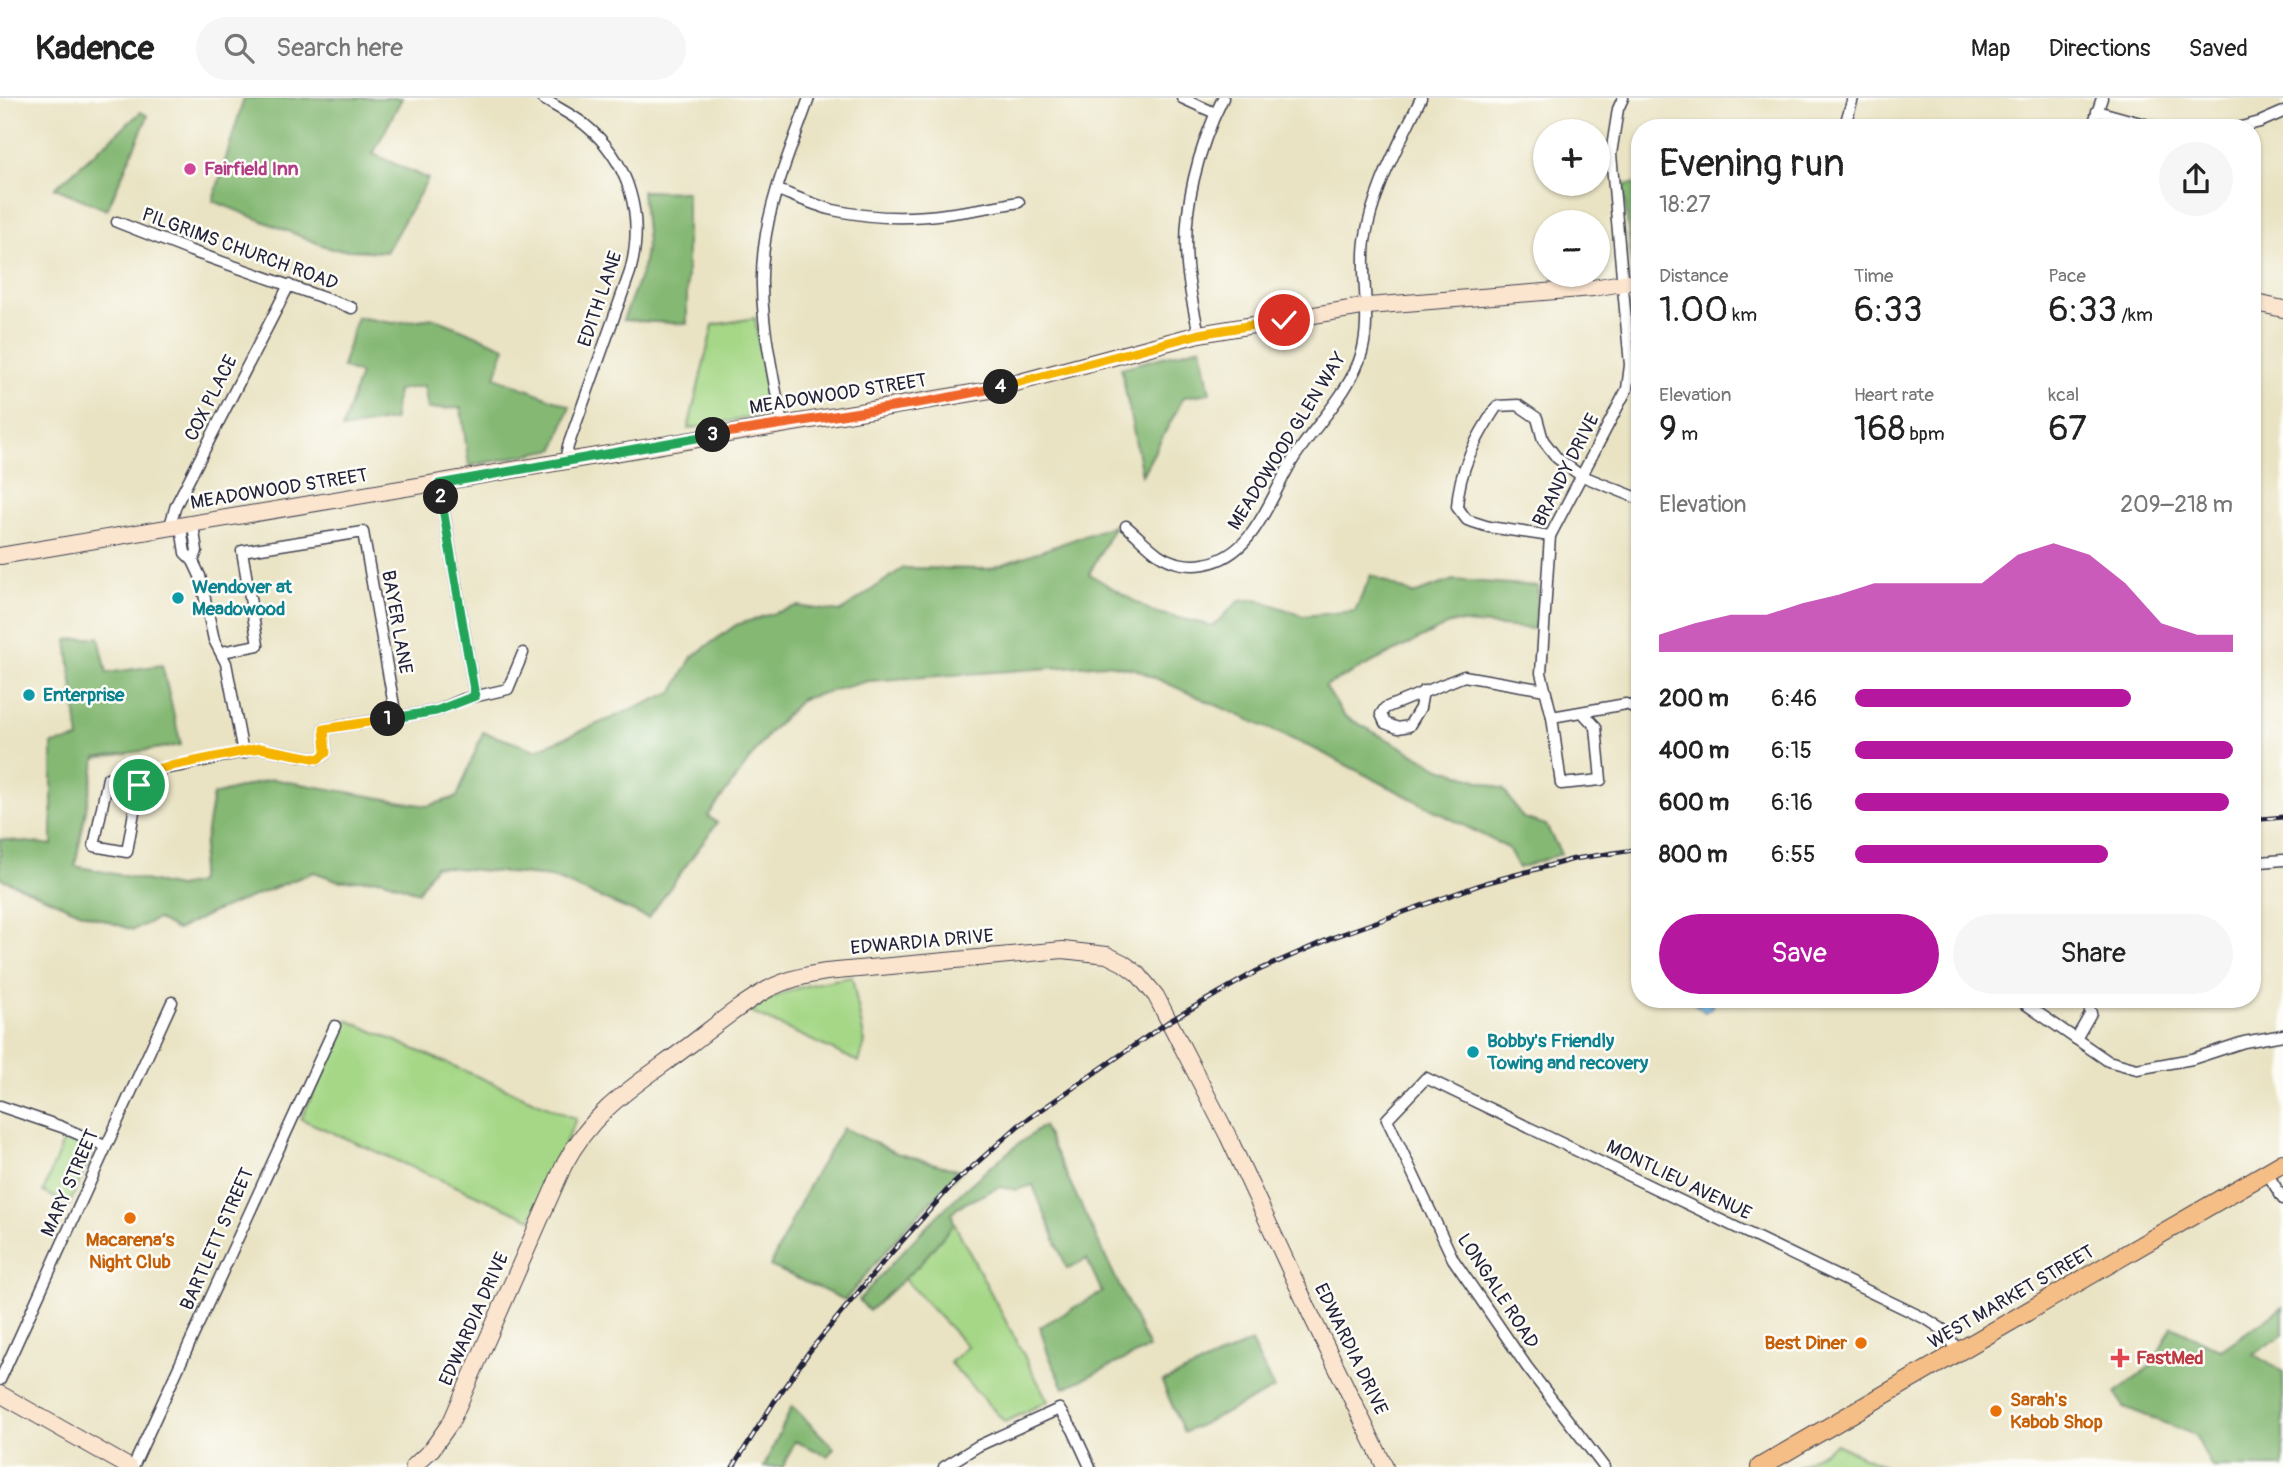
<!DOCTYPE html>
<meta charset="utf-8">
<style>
body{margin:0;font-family:Pangolin,sans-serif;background:#f6f6f6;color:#222;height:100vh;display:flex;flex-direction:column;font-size:26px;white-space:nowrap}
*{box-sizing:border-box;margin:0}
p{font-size:23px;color:#767676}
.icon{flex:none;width:38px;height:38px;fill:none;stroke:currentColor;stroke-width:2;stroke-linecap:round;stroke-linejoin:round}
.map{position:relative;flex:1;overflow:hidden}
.drawer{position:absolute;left:1631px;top:21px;width:630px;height:889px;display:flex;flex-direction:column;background:#fff;border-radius:28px;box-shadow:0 2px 5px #0004}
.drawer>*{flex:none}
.fabs{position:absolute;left:1533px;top:21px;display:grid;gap:14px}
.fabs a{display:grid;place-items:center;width:77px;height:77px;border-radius:50%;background:#fff;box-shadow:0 2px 5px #0004;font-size:35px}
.pin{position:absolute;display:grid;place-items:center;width:60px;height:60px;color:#fff;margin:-30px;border:4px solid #fff;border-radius:50%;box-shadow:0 2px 7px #0007}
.km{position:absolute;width:35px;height:35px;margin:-18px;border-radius:50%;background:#222;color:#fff;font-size:19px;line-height:35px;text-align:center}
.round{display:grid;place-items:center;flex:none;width:74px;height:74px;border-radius:37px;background:#f6f6f6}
.head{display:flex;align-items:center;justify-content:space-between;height:119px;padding:0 28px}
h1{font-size:38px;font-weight:600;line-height:52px}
.figures{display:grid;grid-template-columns:repeat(3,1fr);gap:10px;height:119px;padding:7px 28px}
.figures div{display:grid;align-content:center}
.figures b{font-size:35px;font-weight:600}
.figures small{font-size:19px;font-weight:400}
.figures p{font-size:19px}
.chart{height:196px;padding:14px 28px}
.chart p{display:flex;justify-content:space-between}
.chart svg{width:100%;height:126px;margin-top:7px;fill:#b5179e;opacity:.7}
.action{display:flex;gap:14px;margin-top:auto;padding:14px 28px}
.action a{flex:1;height:80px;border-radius:42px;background:#b5179e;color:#fff;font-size:28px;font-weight:600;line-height:80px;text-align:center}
.action a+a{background:#f6f6f6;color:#222}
ul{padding:0 28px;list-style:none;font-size:23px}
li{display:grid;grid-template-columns:112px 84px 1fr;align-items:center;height:52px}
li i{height:18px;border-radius:9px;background:#b5179e}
header{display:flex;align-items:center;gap:42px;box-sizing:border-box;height:98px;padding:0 35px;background:#fff;border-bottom:2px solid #e0e0e0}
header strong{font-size:33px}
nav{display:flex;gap:38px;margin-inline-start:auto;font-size:24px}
.search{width:490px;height:63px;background:#f6f6f6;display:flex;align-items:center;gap:18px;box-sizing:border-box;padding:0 24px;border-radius:38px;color:#767676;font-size:26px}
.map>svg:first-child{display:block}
.green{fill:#a5d786;stroke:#647c60;stroke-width:2}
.forest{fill:#84b873;stroke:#536d57;stroke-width:2}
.water{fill:#70bfeb;stroke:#497093;stroke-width:2}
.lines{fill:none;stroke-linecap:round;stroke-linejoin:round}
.street-casing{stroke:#403f4f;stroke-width:13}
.secondary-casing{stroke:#403f4f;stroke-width:18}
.primary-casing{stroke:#403f4f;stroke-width:20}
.street{stroke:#fff;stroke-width:10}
.secondary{stroke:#fbe5cf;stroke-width:16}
.primary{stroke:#f6be87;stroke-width:18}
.rail-casing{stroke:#22223b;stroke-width:5}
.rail{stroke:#fdfcf7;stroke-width:2.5;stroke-dasharray:8;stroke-linecap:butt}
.split-1-casing{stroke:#fff;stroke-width:14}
.split-2-casing{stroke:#fff;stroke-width:14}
.split-3-casing{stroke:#fff;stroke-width:14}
.split-4-casing{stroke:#fff;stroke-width:14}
.split-5-casing{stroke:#fff;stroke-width:14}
.split-1{stroke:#f5b400;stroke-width:9}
.split-2{stroke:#22a559;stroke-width:9}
.split-3{stroke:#22a559;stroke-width:9}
.split-4{stroke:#f0652b;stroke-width:9}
.split-5{stroke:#f5b400;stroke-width:9}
.hotel-dot{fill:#d1479c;stroke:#fdfcf7;stroke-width:2.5}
.culture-dot{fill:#0f9aa8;stroke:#fdfcf7;stroke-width:2.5}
.food-dot{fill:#e8710a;stroke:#fdfcf7;stroke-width:2.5}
.health-dot{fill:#e0444e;stroke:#fdfcf7;stroke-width:2.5}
.labels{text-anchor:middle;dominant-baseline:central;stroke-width:5;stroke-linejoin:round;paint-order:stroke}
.hotel-label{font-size:19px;font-weight:bold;fill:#b23c85;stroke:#fdfcf7;text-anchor:start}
.street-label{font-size:19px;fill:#22223b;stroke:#fdfcf7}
.culture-label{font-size:19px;font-weight:bold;fill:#0d838f;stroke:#fdfcf7;text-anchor:start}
.food-label{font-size:19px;font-weight:bold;fill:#c56008;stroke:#fdfcf7}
.health-label{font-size:19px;font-weight:bold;fill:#be3a42;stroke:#fdfcf7;text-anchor:start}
</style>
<header>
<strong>Kadence</strong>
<div class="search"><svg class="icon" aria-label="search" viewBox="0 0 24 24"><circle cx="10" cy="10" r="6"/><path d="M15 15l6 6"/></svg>Search here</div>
<nav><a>Map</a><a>Directions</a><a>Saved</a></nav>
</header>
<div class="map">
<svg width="2283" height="1369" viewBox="0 0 2283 1369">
<rect width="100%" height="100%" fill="#fdfcf7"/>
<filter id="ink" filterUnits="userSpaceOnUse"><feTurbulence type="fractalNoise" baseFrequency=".0143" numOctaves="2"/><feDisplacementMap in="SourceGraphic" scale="14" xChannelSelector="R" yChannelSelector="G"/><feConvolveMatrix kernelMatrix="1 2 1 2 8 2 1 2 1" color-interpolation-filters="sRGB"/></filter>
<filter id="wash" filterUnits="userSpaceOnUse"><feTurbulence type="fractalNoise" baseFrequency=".00686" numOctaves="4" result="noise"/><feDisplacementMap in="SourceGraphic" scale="28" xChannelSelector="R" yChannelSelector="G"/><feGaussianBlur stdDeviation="1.57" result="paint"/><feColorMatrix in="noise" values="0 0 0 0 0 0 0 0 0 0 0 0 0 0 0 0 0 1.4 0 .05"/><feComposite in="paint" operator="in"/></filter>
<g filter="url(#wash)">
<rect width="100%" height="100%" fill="#e9e3c3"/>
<!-- green -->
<g class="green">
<polygon points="755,220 769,309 764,317 688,331 713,227"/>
<path d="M 852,879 L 865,945 L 859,964 L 750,914 C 781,891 814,885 852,879 Z"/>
<polygon points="347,922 576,1021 531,1121 301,1021"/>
<path d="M 65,1039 C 76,1044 87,1047 91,1059 L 69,1107 L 43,1094 Z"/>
<polygon points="954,1125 1048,1303 1005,1324 950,1265 967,1248 904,1181 920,1166"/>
<polygon points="1836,1346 1885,1369 1797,1369"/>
</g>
<!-- forest -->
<g class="forest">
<polygon points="244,0 402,0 373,56 428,81 386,154 332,151 213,103"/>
<polygon points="141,14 148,18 107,112 55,90"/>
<polygon points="1640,85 1640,170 1637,171 1632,166 1623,87"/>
<polygon points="642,93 687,94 687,226 623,222 643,170 647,144"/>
<polygon points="357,219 393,225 434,220 505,249 495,279 570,308 555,351 469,368 461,310 428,311 424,288 397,292 394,322 342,331 360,276 342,269"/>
<polygon points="1201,249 1210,295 1184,299 1142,377 1121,270"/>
<polygon points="1115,427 1089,476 1153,514 1213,528 1239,503 1257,501 1303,518 1355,513 1371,477 1413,496 1453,482 1538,488 1535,531 1453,524 1325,588 1344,618 1438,669 1503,691 1523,720 1546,727 1561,756 1519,770 1508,750 1319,653 1135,571 1107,566 868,583 802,601 770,634 708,718 717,725 648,820 551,779 435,768 418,794 381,781 339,783 314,774 211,815 177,832 157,821 133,832 82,815 0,780 0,741 52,747 52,646 79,641 67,542 99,539 107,575 162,567 181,647 96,660 75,768 178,789 198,785 213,697 272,681 427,708 457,699 483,634 536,652 673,594 692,559 736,527 797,508 840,514 903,470 989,471"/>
<path d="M 1043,1028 L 1149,1250 L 1064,1290 L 1048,1256 L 1040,1229 L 1102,1194 L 1087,1161 L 1067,1171 L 1033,1087 L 1016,1092 L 999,1089 L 957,1109 L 952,1116 L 954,1125 L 920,1166 L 869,1213 L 859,1202 C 915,1138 973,1077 1043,1028 Z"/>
<polygon points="843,1030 896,1055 961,1073 904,1131 845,1202 770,1168 810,1085"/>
<polygon points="2283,1209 2283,1237 2253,1256 2283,1274 2283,1369 2212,1369 2195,1337 2124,1309 2115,1295 2152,1267 2172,1228 2221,1252"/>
<polygon points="1251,1244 1274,1291 1184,1335 1162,1284"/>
<polygon points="792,1308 834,1350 828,1358 795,1343 783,1369 764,1369"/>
</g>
<!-- water -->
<polygon class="water" points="1695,901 1714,901 1713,908 1705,914 1695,906"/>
</g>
<g filter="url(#ink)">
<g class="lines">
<defs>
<g id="street">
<path d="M 542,0 C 556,9 571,16 584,26 C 630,63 645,119 630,174 L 568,348 L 565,364"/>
<polyline points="1182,0 1215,15"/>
<polyline points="2097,13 2159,30"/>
<polyline points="1844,30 1853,0"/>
<polyline points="2092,30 2102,0"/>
<polyline points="2237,30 2260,24 2283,14"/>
<path d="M 778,92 C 796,99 814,107 833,112 C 902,127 952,116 1019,104"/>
<polyline points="117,124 191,153 352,210"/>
<path d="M 1199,236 C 1194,213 1189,191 1187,167 C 1182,111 1198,50 1223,0"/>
<path d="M 782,326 C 772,269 756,208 764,150 C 770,98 792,49 809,0"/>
<polyline points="439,386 475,598"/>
<path d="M 1126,428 C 1137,437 1147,448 1158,456 C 1171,465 1188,469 1204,466 C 1257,457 1270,396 1296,357 C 1318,324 1351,293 1362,254 C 1372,217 1360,180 1365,143 C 1372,93 1400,45 1421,0"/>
<polyline points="181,429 185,455 193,463 200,478 214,542 226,565 243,655"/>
<polyline points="169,431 176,407 289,187"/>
<path d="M 1550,438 L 1489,429 L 1467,422 L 1457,409 C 1459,371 1476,340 1497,308 L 1518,307 L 1537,320 L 1543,342 L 1557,360 L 1580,377 L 1640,401"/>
<polyline points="193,463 197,453 193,427"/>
<polyline points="222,554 258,547 242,453 363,434 396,619"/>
<polyline points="1423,593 1420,610 1409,628 1398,630 1385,625 1381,616 1385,610 1464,578 1545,592"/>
<polyline points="1583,615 1596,629 1601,682 1561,686 1552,619 1541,575 1550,438 1627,291 1630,267 1611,56 1618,11 1623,0"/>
<polyline points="1552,619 1626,606 1640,612"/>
<polyline points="141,674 127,754 94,748 108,680 186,667 260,650 318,661 326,655 324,631 436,613 464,601 508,591 523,555"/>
<polyline points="2252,761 2261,764 2283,762"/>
<polyline points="2018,901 2108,963 2137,971 2192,961 2244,944 2283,937"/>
<polyline points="2076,941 2091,915 2086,901"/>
<polyline points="0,1008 62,1029 105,1048"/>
<polyline points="2267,1075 2283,1101"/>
<polyline points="0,1282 172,904"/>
<polyline points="133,1369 335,928"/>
<polyline points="944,1369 978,1348 1059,1311 1073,1332 1090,1369"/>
<polyline points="1604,1369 1527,1269 1453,1161 1387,1021 1426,980 1928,1222 1945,1233 1958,1253"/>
</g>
<g id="secondary">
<polyline points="2252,204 2283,211"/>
<polyline points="0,458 990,292 1199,236 1368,208 1593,190 1640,182"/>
<polyline points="0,1296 129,1369"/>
<path d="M 413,1369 L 432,1351 L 451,1324 L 564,1067 C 594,1009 640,985 691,946 C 716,927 742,905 770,890 C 788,881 806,877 826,874 L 1063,852 L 1107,857 L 1123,865 L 1138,876 L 1156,898 L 1228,1038 L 1311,1217 L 1385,1369"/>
</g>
<polyline id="primary" points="1760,1369 2283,1065"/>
</defs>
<!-- street casing -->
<use href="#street" class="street-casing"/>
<!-- secondary casing -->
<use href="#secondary" class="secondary-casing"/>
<!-- primary casing -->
<use href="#primary" class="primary-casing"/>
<!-- street -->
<use href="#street" class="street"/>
<!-- secondary -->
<use href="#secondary" class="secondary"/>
<!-- primary -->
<use href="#primary" class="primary"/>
<defs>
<g id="rail">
<polyline points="2252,722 2283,719"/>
<polyline points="733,1369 774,1304 809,1254 884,1163 951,1088 1018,1028 1168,924 1257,873 1334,839 1485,785 1574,761 1640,751"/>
</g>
</defs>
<!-- rail casing -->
<use href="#rail" class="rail-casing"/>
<!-- rail -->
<use href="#rail" class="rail"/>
</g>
</g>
<g class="lines" filter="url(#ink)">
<defs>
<polyline id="split-1" points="139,687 141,674 260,650 318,661 326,655 324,631 388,621"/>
<polyline id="split-2" points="388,621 436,613 475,598 441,399"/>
<polyline id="split-3" points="441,399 439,386 713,337"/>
<polyline id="split-4" points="713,337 930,303 1001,289"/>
<polyline id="split-5" points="1001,289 1199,236 1284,222"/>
</defs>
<!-- split-1 casing -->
<use href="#split-1" class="split-1-casing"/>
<!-- split-2 casing -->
<use href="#split-2" class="split-2-casing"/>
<!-- split-3 casing -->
<use href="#split-3" class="split-3-casing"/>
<!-- split-4 casing -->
<use href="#split-4" class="split-4-casing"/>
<!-- split-5 casing -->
<use href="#split-5" class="split-5-casing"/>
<!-- split-1 -->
<use href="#split-1" class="split-1"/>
<!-- split-2 -->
<use href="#split-2" class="split-2"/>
<!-- split-3 -->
<use href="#split-3" class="split-3"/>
<!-- split-4 -->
<use href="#split-4" class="split-4"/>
<!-- split-5 -->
<use href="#split-5" class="split-5"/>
</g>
<!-- markers -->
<circle class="hotel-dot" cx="190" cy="71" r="7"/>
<g class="culture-dot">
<circle cx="178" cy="500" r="7"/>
<circle cx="29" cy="597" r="7"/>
<circle cx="1473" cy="954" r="7"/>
</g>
<g class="food-dot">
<circle cx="130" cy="1120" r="7"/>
<circle cx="1861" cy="1245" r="7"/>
<circle cx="1996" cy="1313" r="7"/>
</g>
<path class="health-dot" d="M2116.5 1249.5h7v7h7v7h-7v7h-7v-7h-7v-7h7z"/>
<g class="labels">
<!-- hotel labels -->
<g class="hotel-label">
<text x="204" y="71">Fairfield Inn</text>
</g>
<!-- street labels -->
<g class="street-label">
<text transform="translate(240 151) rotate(20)">PILGRIMS CHURCH ROAD</text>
<text transform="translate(600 201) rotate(-71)">EDITH LANE</text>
<text transform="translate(838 296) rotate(-9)">MEADOWOOD STREET</text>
<text transform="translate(211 300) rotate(-63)">COX PLACE</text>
<text transform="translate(1287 343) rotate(-58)">MEADOWOOD GLEN WAY</text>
<text transform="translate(1566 372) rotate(-63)">BRANDY DRIVE</text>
<text transform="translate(279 391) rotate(-9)">MEADOWOOD STREET</text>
<text transform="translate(397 524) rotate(80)">BAYER LANE</text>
<text transform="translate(922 844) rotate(-5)">EDWARDIA DRIVE</text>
<text transform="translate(1679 1082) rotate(26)">MONTLIEU AVENUE</text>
<text transform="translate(70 1085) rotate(-66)">MARY STREET</text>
<text transform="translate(217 1141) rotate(-66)">BARTLETT STREET</text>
<text transform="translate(1498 1193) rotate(57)">LONGALE ROAD</text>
<text transform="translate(2011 1199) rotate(-30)">WEST MARKET STREET</text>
<text transform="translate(474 1221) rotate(-66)">EDWARDIA DRIVE</text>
<text transform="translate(1351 1251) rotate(64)">EDWARDIA DRIVE</text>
</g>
<!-- culture labels -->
<g class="culture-label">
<text x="192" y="489">Wendover at<tspan x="192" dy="22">Meadowood</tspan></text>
<text x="43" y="597">Enterprise</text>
<text x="1487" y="943">Bobby's Friendly<tspan x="1487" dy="22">Towing and recovery</tspan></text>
</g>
<!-- food labels -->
<g class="food-label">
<text x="130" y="1142">Macarena’s<tspan x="130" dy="22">Night Club</tspan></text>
<text x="1847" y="1245" text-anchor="end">Best Diner</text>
<text x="2010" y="1302" text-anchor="start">Sarah's<tspan x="2010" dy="22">Kabob Shop</tspan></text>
</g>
<!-- health labels -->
<g class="health-label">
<text x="2136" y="1260">FastMed</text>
</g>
</g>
</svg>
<div class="fabs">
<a>+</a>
<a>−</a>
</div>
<div class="pin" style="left:139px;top:687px;background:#1e9e55"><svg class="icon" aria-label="arrive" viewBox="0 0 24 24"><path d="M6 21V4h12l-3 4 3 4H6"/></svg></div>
<div class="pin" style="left:1284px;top:222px;background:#d93025"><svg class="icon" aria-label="check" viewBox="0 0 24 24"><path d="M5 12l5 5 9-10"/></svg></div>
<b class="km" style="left:388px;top:621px">1</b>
<b class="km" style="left:441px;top:399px">2</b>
<b class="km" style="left:713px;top:337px">3</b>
<b class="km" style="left:1001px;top:289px">4</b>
<section class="drawer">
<div class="head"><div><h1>Evening run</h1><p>18:27</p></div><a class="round"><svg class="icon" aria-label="share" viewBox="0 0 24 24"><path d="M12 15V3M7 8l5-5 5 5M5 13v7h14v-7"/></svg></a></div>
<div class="figures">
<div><p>Distance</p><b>1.00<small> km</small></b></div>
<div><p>Time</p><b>6:33</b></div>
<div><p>Pace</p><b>6:33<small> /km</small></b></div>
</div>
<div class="figures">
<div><p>Elevation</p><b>9<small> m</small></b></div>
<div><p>Heart rate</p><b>168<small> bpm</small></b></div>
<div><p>kcal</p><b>67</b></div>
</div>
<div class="chart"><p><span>Elevation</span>209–218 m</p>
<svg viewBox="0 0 160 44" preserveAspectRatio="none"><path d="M0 44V38L10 34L20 31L30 31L40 27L50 24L60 20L70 20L80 20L90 20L100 10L110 6L120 10L130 20L140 34L150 38L160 38V44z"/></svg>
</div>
<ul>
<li><b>200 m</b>6:46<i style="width:73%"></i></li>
<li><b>400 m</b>6:15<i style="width:100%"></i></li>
<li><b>600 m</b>6:16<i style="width:99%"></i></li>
<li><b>800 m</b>6:55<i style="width:67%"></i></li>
</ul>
<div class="action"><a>Save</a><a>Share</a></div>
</section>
</div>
